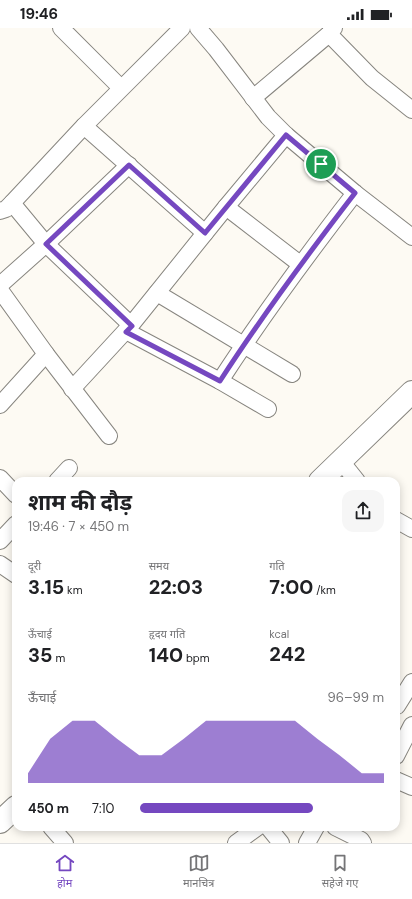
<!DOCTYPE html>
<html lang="hi">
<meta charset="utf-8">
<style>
body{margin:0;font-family:"DM Sans","Noto Sans Devanagari",sans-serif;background:#f6f6f6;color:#202124;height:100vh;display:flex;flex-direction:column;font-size:15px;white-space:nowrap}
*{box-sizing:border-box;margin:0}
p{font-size:13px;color:#757577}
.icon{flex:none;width:22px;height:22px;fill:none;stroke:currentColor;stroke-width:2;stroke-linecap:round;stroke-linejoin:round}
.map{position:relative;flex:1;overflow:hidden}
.sheet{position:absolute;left:12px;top:449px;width:388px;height:354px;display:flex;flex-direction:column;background:#fff;border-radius:12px;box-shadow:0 2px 10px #0003}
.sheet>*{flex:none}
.pin{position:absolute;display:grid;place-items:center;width:34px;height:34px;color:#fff;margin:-17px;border:2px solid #fff;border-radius:50%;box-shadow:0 1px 4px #0007}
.round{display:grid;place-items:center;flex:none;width:42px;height:42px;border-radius:12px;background:#f6f6f6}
.headline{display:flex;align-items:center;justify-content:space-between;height:68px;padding:0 16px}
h1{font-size:22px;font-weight:700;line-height:30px}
.figures{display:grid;grid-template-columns:repeat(3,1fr);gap:6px;height:68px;padding:4px 16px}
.figures div{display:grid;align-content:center}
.figures b{font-size:20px;font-weight:700}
.figures small{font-size:11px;font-weight:400}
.figures p{font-size:11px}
.chart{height:112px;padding:8px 16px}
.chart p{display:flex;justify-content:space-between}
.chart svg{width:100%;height:72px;margin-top:4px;fill:#7548c0;opacity:.7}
ul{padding:0 16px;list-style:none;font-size:13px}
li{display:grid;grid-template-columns:64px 48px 1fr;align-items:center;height:30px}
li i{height:10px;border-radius:5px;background:#7548c0}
.status{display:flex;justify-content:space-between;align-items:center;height:28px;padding:0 20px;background:#fff;direction:ltr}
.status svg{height:11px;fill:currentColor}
.dock{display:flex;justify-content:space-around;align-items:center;height:56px;border-top:1px solid #e0e0e0;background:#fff;font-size:11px;color:#757577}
.dock a{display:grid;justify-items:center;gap:2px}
.dock .current{color:#7548c0}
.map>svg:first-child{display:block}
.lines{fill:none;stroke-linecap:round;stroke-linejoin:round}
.street-casing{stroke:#87857f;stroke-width:18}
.secondary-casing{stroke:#87857f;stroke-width:24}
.street{stroke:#fff;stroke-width:16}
.secondary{stroke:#fff;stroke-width:22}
.route-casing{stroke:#fff;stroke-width:8}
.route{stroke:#7548c0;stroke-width:5}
</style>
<div class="status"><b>19:46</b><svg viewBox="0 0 49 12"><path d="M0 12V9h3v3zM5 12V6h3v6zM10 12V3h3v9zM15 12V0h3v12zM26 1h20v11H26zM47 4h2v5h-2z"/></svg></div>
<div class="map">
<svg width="412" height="815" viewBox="0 0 412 815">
<rect width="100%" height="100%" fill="#fdfaf3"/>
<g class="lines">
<defs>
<g id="street">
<polyline points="61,0 121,60"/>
<polyline points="198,0 216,21 268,89 286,107 355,165 412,209"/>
<polyline points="329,6 372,50 412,82"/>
<polyline points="253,70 329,6 334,0"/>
<polyline points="84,98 205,205"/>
<polyline points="12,175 46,216 131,297"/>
<polyline points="226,179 300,236"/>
<polyline points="0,183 6,181 12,175 84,98 182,0"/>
<polyline points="0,257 46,216 129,137"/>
<polyline points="0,262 46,326 109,408"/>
<polyline points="157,265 292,346"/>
<polyline points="126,303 220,353 268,381"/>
<path d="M 220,353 C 262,288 308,226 355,165"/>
<polyline points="72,361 131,297 226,179 286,107"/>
<polyline points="0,377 46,326"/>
<polyline points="341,433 357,453"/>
<polyline points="0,450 16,467"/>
<polyline points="57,453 69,440"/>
<polyline points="396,492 412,501"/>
<polyline points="0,513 16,496"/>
<polyline points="0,536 16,547"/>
<polyline points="397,678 412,654"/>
<polyline points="396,728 412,697"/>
<polyline points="396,752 412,759"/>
<polyline points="51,799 65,815"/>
<polyline points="268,799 281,815"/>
<polyline points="335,799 361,812 363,815"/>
<polyline points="236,815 258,799"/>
<polyline points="307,815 316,799"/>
</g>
<g id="secondary">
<polyline points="320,453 412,364"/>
<polyline points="0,794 16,779"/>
</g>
</defs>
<!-- street casing -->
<use href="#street" class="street-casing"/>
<!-- secondary casing -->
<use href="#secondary" class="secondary-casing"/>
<!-- street -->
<use href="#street" class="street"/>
<!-- secondary -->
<use href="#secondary" class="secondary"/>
</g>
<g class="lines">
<defs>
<path id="route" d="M 286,107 L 355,165 C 308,226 262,288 220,353 L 126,304 L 132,298 L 46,216 L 129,137 L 205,205 Z"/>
</defs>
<!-- route casing -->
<use href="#route" class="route-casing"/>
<!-- route -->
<use href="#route" class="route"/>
</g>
</svg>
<div class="pin" style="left:321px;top:136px;background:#1e9e55"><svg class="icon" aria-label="arrive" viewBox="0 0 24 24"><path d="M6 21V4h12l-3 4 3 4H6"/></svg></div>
<section class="sheet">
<div class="headline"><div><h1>शाम की दौड़</h1><p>19:46 · 7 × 450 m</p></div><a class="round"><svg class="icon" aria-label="share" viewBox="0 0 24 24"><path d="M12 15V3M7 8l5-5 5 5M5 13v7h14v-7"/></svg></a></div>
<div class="figures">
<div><p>दूरी</p><b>3.15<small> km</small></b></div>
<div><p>समय</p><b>22:03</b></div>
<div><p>गति</p><b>7:00<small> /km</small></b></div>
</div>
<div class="figures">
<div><p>ऊँचाई</p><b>35<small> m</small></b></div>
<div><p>हृदय गति</p><b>140<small> bpm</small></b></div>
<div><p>kcal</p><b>242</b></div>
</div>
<div class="chart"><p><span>ऊँचाई</span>96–99 m</p>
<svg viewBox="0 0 160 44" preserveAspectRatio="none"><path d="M0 44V38L10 17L20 6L30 6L40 17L50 27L60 27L70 17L80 6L90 6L100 6L110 6L120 6L130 17L140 27L150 38L160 38V44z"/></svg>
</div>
<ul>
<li><b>450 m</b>7:10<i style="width:71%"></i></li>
</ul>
</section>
</div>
<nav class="dock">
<a class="current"><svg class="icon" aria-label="home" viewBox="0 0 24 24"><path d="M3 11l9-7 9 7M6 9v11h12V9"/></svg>होम</a>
<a><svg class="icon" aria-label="map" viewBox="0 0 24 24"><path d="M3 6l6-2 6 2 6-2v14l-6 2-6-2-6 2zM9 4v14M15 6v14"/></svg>मानचित्र</a>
<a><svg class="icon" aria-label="saved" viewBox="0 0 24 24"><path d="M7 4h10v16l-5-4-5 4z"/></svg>सहेजे गए</a>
</nav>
